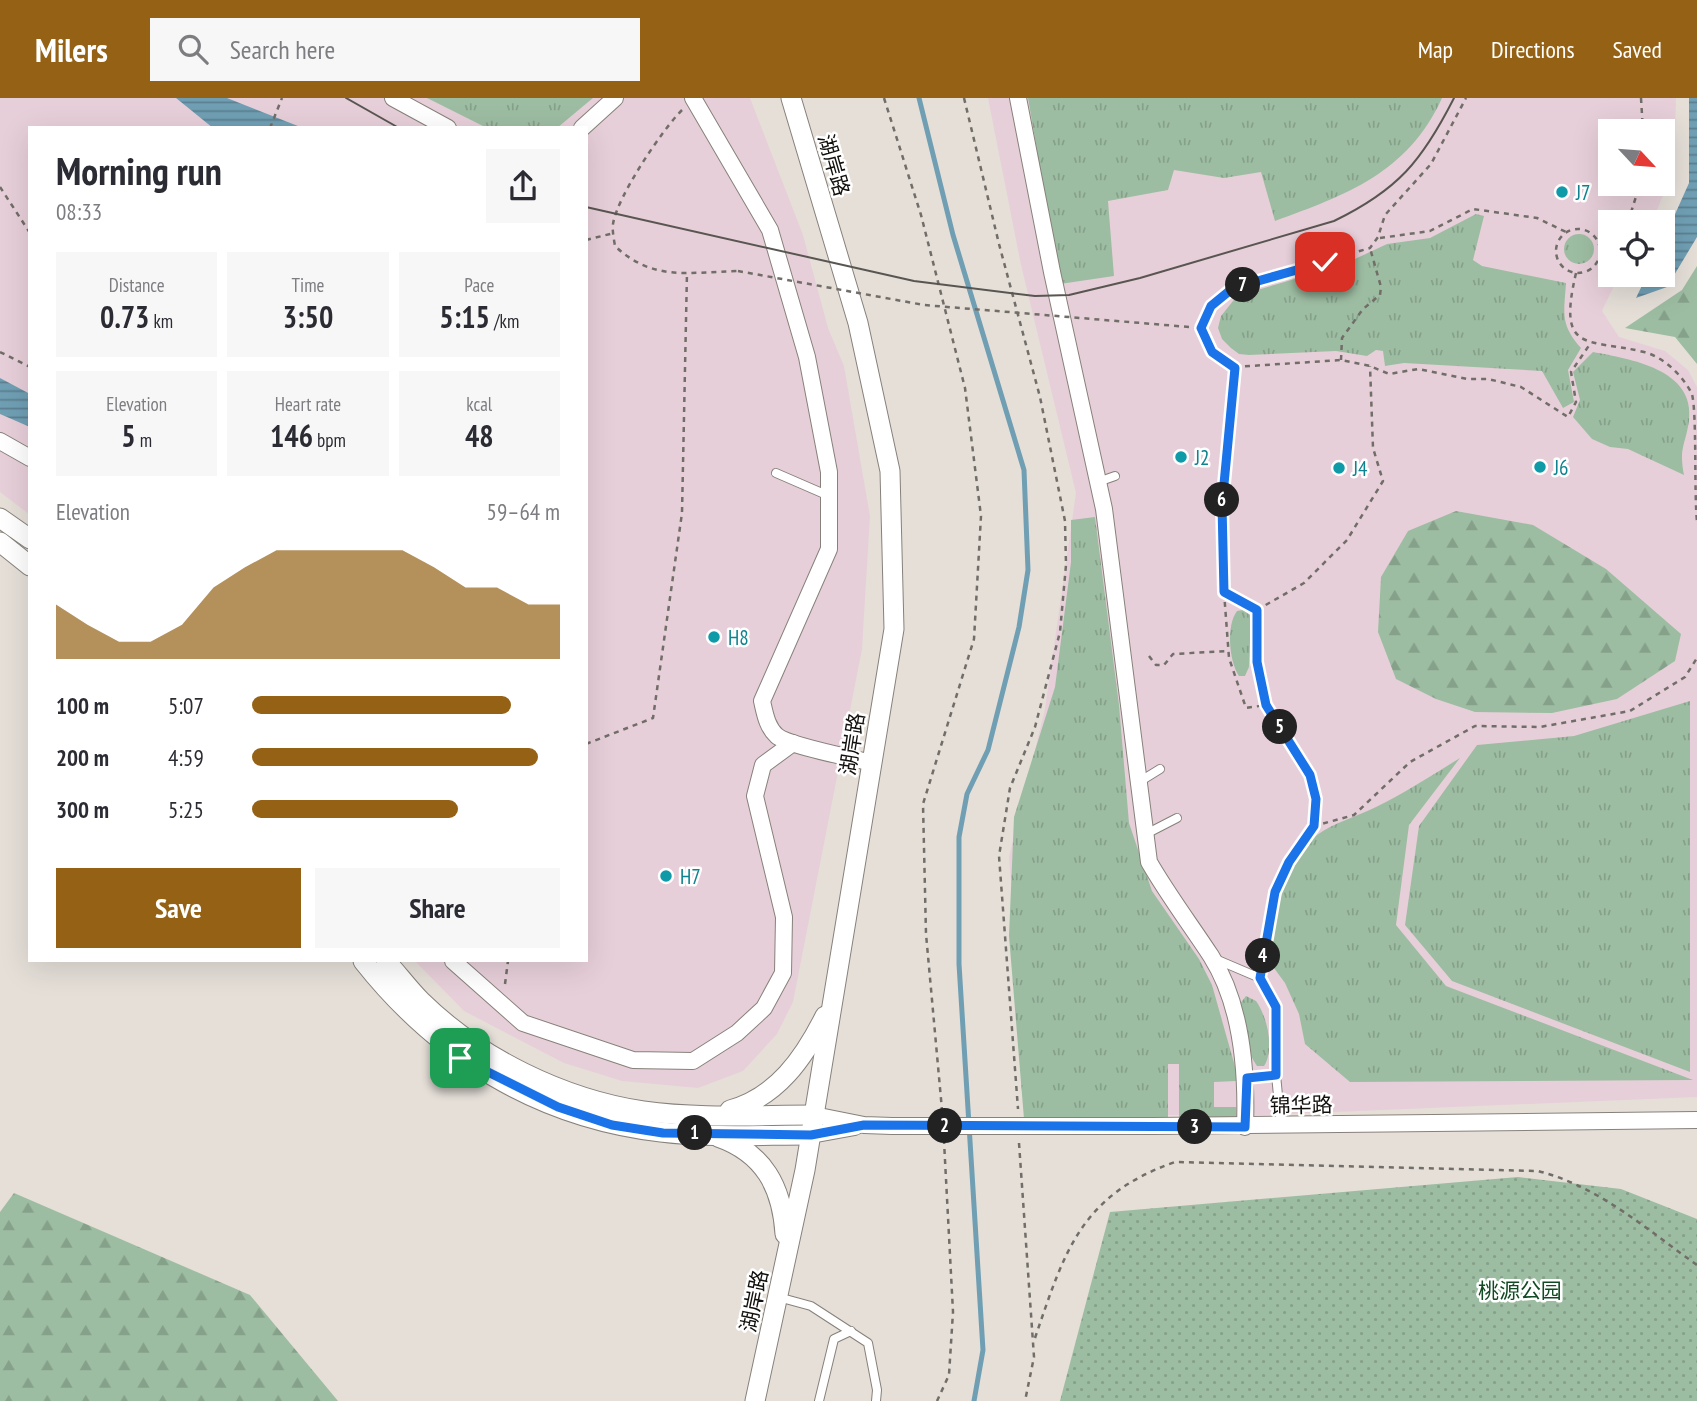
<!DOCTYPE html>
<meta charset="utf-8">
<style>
body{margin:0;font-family:"PT Sans Narrow","Noto Sans SC",sans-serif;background:#f7f7f7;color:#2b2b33;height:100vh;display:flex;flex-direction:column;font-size:26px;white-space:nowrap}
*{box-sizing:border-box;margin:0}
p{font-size:23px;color:#7c7c81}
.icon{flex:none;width:38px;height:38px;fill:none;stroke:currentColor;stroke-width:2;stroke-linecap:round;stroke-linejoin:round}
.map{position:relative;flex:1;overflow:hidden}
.drawer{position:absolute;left:28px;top:28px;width:560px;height:836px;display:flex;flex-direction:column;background:#fff;border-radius:0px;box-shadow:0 7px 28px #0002}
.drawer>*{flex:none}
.needle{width:46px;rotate:116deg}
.buttons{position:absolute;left:1598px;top:21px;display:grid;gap:14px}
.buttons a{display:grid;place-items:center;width:77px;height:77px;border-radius:0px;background:#fff;box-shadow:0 7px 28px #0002;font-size:35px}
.pin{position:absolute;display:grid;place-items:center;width:60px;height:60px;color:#fff;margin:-30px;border-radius:14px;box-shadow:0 4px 10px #0006}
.km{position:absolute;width:35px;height:35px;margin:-18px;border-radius:50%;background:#222;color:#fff;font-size:19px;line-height:35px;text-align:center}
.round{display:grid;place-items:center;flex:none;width:74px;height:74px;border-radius:0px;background:#f7f7f7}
.summary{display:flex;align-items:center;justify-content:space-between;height:119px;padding:0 28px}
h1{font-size:38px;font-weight:700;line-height:52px}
.stats{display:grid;grid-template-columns:repeat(3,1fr);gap:10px;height:119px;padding:7px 28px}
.stats div{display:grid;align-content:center;border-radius:0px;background:#f7f7f7;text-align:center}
.stats b{font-size:30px;font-weight:700}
.stats small{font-size:19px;font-weight:400}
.stats p{font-size:19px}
.chart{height:196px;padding:14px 28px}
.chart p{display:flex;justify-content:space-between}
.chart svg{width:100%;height:126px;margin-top:7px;fill:#956215;opacity:.7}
.primary-button{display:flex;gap:14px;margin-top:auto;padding:14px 28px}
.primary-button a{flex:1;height:80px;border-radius:0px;background:#956215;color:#fff;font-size:28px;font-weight:700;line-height:80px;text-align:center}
.primary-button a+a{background:#f7f7f7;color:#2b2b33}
ul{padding:0 28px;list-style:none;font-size:23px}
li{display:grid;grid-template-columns:112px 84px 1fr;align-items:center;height:52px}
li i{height:18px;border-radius:9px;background:#956215}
header{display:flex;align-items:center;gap:42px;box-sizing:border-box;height:98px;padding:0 35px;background:#956215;color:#fff}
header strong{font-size:33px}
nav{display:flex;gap:38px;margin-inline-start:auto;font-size:24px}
.search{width:490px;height:63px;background:#f7f7f7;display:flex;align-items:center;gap:18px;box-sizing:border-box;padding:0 24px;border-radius:0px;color:#7c7c81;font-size:26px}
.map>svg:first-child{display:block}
.commercial{fill:#e7cfd9;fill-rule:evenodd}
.grass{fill:url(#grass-tufts)}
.forest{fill:url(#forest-firs)}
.park{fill:url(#park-dots)}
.water{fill:url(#water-rules)}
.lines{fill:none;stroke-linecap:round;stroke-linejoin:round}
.stream{stroke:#709fb4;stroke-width:5}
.service-casing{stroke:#87817b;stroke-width:10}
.minor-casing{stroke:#87817b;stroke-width:18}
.tertiary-casing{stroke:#87817b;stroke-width:21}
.path{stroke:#716d68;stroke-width:2.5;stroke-dasharray:5 5;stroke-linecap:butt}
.service{stroke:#fff;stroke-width:8}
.minor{stroke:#fff;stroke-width:16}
.tertiary{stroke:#fff;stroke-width:19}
.tram{stroke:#595652;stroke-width:2}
.minor-bridge-casing{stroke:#87817b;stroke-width:18;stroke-linecap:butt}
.path-bridge{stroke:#716d68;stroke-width:2.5;stroke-dasharray:5 5;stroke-linecap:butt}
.minor-bridge{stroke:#fff;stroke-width:16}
.route-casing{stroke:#fff;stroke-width:14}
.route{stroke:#1a73e8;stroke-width:9}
.culture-dot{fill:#0f9aa8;stroke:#fff;stroke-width:2.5}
.labels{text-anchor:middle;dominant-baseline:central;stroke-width:5;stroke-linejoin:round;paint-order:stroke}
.street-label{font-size:21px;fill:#12100d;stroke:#fff}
.culture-label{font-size:21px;fill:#0d838f;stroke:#fff;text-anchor:start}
.park-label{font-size:21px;fill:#104922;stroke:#fff}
</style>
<header>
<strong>Milers</strong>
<div class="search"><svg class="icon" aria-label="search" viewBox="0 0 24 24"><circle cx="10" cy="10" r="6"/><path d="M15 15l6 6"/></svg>Search here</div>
<nav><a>Map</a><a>Directions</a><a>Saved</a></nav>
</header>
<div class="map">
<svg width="1697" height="1303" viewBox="0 0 1697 1303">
<defs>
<pattern id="grass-tufts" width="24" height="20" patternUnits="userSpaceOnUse" patternTransform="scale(1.75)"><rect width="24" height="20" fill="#9dbda2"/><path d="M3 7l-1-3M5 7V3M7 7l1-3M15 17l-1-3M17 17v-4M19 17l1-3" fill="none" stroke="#86a18a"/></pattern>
<pattern id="forest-firs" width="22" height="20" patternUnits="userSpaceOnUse" patternTransform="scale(1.75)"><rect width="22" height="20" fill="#9dbda2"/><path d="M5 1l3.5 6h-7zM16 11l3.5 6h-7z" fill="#86a18a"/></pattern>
<pattern id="park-dots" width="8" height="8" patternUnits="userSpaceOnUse" patternTransform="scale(1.75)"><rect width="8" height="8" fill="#9dbda2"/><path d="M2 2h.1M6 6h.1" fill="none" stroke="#86a18a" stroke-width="1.8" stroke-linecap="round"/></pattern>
<pattern id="water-rules" width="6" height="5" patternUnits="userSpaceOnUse" patternTransform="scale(1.75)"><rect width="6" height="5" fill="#709fb4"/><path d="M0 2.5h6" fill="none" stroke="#5b8091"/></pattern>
</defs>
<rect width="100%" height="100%" fill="#e5dfd8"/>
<!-- commercial -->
<g class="commercial">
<polygon points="0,0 750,0 803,137 828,230 844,268 870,418 862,551 793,904 777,936 743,973 698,990 622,983 564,965 464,913 415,863 586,863 586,30 30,30 30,417 0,394"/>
<path d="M 988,0 L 1676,0 L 1674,70 L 1652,124 L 1610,124 L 1610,177 L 1619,177 L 1602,213 L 1619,239 L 1665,253 L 1688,272 L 1697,289 L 1697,999 L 1261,1017 L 1030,1017 L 1009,759 L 1045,611 L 1076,395 L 1021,167 ZM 1610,33 L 1662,33 L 1662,86 L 1610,86 Z"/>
</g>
<!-- grass -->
<g class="grass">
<polygon points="427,0 593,0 557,30 487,30"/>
<path d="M 1028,0 L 1442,0 C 1408,75 1346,97 1275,123 L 1261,74 L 1224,80 L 1174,72 L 1168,92 L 1108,103 L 1114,178 L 1060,186 Z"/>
<path d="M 1476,116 L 1484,118 L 1473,162 L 1482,168 L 1566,185 C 1564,216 1560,226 1581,250 L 1568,272 L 1574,304 L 1563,310 L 1542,273 L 1404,265 L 1385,268 L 1383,253 L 1376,252 L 1367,258 L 1336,253 L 1249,257 L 1239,256 L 1231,250 L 1222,241 L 1218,230 L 1221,218 L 1237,198 L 1342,167 L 1387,146 L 1430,140 Z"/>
<circle cx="1579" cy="151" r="15"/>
<path d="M 1593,254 C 1630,261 1696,271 1689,323 C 1685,349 1679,348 1684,377 L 1628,351 L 1610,349 L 1592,341 L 1573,319 L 1580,302 L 1573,274 Z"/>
<polygon points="1095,419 1119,607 1129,725 1152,793 1199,861 1212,887 1236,972 1236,983 1214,984 1214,1009 1236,1009 1237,1021 1179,1021 1179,966 1168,966 1168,1021 1024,1021 1009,838 1014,719 1055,589 1071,464 1071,422"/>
<path d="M 1243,512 L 1251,518 L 1249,569 L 1245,578 L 1239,578 C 1229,564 1226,527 1237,513 Z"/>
<polygon points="1690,603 1690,974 1452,883 1405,827 1419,728 1477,647 1574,638"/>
<path d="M 1460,660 L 1409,727 L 1396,827 L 1446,888 L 1693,982 L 1350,984 L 1305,946 L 1299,916 L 1285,885 L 1271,866 C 1274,825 1281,764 1317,737 C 1333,725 1358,718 1376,709 C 1405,695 1432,677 1460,660 Z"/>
<path d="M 1246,898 L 1256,903 C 1267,918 1275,951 1264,968 L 1257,968 C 1246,953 1240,926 1239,907 Z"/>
</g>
<!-- forest -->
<g class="forest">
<polygon points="1697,168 1697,266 1675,239 1625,230 1682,192"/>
<polygon points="1456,413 1533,427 1606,471 1681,536 1675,563 1617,601 1552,615 1475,614 1436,601 1396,581 1378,534 1381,479 1408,433"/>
<polygon points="14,1095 250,1197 338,1303 0,1303 0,1114"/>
</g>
<!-- park -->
<polygon class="park" points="1518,1079 1621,1091 1697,1121 1697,1303 1060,1303 1110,1114"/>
<!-- water -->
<g class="water">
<polygon points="176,0 227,0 303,30 213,30"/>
<polygon points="1689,0 1697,0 1697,139 1667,189 1636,200 1647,177 1662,177 1663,143 1689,85"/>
<polygon points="0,280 30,296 30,329 0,316"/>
</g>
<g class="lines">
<!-- stream -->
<polyline class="stream" points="919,0 953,137 1024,372 1028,472 1019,529 988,652 967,696 959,739 959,866 983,1252 974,1303"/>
<defs>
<g id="service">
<polyline points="776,375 829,398"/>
<polyline points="1098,384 1115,378"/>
<polyline points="1139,684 1160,671"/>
<polyline points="1144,737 1177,720"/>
<polyline points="1213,860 1260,880 1276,909 1276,977 1281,1028"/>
<polyline points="1246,980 1276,977"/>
<polyline points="778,1199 811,1208 868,1245 877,1292 876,1303"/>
<polyline points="819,1303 834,1241 851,1233"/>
</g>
<g id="minor">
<polyline points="393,0 448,30"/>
<path d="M 693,0 L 770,132 L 807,259 L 829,374 L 829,451 L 762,603 C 765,616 767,629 777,638 C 789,648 853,660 872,665"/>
<path d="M 1018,0 L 1052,174 L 1104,411 L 1149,764 C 1168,797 1190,826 1211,858 C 1242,907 1247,973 1245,1029"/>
<polyline points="582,30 615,0"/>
<polyline points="0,343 30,360"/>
<polyline points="453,863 523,925 633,962 693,963 737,935 764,910 783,875 784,819 755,698 763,667 793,645"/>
<polyline points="814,1017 864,1027 892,1028"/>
<polyline points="1154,1028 1697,1022"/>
<polyline points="811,1037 855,1029"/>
</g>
<g id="tertiary">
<polyline points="0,420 30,441"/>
<polyline points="0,444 30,468"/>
<path d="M 363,863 C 438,958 539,1020 661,1034 C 710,1040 761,1037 811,1037"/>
<path d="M 386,863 C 398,876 409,891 421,903 C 479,960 563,1001 643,1013 C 699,1021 758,1017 814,1017"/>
<path d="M 730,1012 C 777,999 804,960 825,918"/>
<path d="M 718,1039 C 764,1055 782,1089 785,1136"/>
<polyline points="755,1303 805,1072 894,531 890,373 858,225 791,0"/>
</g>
</defs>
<!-- service casing -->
<use href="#service" class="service-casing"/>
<!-- minor casing -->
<use href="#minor" class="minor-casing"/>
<!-- tertiary casing -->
<use href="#tertiary" class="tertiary-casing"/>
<!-- path -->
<g class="path">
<polyline points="884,0 921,117 965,290 981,418 974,541 923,706 926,836 942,1012"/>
<polyline points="964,0 999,146 1040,299 1065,423 1066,467 1060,534 1035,629 1010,690 999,758 1018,1011"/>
<polyline points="1641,0 1643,33"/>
<path d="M 682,12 C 662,32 617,99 613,126 C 612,132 614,142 615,148 C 653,184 689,174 738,173"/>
<polyline points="270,30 282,0"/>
<polyline points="0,89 30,135"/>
<polyline points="1628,124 1640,86"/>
<circle cx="1578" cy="153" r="22"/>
<polyline points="1380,140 1430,133 1473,111 1537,120 1566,134"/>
<polyline points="586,142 614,135"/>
<polyline points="1600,148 1610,146"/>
<path d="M 1576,175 C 1557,256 1586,240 1644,254 C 1664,259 1683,278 1692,296 C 1697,317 1694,395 1697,424"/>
<polyline points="0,254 30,269"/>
<polyline points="1341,262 1342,240 1363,211 1380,197 1381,189 1370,150"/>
<polyline points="1235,269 1341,262 1370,268 1389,276 1418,271 1467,281 1488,281 1521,289 1568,319 1576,304 1571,274 1590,246"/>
<polyline points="1224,494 1229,560 1246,610 1266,607"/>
<polyline points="1257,512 1304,485 1347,442 1383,383 1373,350 1370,268"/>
<polyline points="1149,558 1156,567 1164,567 1173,556 1229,553"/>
<polyline points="586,646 653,620 682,415 687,174"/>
<path d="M 1314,728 C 1318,669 1292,657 1268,609 C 1253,581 1257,543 1257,512 L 1224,494 L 1222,407 L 1235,269 L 1212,254 L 1201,230 L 1211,208 L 1233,190 L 1370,150 L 1378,139 L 1385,117 L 1431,66 L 1466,0"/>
<polyline points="1262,866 1274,794 1288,764 1314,728 1354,717 1410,664 1475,628 1540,629 1630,613 1685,579 1697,560"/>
<polyline points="505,886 508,863"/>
<polyline points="1019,1045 1034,1259 1025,1303"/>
<path d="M 1035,1240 C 1065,1152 1081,1097 1175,1064 L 1538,1073 C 1600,1089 1646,1131 1697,1167"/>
<polyline points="937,1303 949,1277 953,1214 944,1043"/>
</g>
<!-- service -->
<use href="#service" class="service"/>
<!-- minor -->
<use href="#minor" class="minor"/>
<!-- tertiary -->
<use href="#tertiary" class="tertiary"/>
<!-- tram -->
<g class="tram">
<polyline points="346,0 399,30"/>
<path d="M 586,109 L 914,183 L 1035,198 L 1069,197 L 1140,180 L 1334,123 C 1398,92 1422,63 1454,0"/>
</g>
<defs>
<polyline id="minor-bridge" points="892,1028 1154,1028"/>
</defs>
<!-- minor-bridge casing -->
<use href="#minor-bridge" class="minor-bridge-casing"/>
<!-- path-bridge -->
<polyline class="path-bridge" points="738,173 924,207 1201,230"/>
<!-- minor-bridge -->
<use href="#minor-bridge" class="minor-bridge"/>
</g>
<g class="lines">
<defs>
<polyline id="route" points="460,960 558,1009 612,1027 663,1035 811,1037 864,1027 1245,1029 1247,980 1276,977 1276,909 1260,880 1275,794 1289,764 1314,728 1316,701 1310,677 1266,607 1257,564 1257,512 1224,494 1222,407 1235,270 1212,254 1201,230 1211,208 1233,190 1325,164"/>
</defs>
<!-- route casing -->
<use href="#route" class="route-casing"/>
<!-- route -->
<use href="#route" class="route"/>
</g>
<!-- markers -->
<g class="culture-dot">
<circle cx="1562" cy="94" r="7"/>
<circle cx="1181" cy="359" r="7"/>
<circle cx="1540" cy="369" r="7"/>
<circle cx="1339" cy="370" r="7"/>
<circle cx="714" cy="539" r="7"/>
<circle cx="666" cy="778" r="7"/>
</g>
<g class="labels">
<!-- street labels -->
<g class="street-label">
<text transform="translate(834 67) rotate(74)">湖岸路</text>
<text transform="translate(852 646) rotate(-81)">湖岸路</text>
<text transform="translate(1301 1007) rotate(-1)">锦华路</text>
<text transform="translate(754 1203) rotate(-78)">湖岸路</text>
</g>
<!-- culture labels -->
<g class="culture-label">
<text x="1576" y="94">J7</text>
<text x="1195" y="359">J2</text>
<text x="1554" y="369">J6</text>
<text x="1353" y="370">J4</text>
<text x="728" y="539">H8</text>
<text x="680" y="778">H7</text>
</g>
<!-- park labels -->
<g class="park-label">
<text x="1520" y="1192">桃源公园</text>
</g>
</g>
</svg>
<div class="buttons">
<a><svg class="needle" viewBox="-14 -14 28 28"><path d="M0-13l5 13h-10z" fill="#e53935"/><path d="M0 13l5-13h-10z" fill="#7c7c81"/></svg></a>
<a><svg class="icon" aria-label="locate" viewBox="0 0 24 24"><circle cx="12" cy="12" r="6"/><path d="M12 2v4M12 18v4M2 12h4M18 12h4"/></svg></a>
</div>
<div class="pin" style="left:460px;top:960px;background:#1e9e55"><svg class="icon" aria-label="arrive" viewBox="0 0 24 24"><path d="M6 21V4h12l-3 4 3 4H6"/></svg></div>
<div class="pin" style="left:1325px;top:164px;background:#d93025"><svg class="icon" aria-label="check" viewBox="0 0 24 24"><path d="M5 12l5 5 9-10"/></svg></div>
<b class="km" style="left:695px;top:1035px">1</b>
<b class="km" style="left:945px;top:1028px">2</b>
<b class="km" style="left:1195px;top:1029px">3</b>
<b class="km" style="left:1263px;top:858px">4</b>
<b class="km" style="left:1280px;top:629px">5</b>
<b class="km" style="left:1222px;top:402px">6</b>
<b class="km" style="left:1243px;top:187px">7</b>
<section class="drawer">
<div class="summary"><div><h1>Morning run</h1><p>08:33</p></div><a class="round"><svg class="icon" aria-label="share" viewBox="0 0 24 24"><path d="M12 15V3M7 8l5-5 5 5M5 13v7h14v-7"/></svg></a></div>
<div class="stats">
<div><p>Distance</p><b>0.73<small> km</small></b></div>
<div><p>Time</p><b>3:50</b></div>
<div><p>Pace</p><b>5:15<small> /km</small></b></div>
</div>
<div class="stats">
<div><p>Elevation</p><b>5<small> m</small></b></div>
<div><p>Heart rate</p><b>146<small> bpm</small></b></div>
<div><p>kcal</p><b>48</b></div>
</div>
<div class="chart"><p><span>Elevation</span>59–64 m</p>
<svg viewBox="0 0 160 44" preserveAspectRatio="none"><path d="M0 44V25L10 32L20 38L30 38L40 32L50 19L60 12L70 6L80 6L90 6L100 6L110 6L120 12L130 19L140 19L150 25L160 25V44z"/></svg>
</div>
<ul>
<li><b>100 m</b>5:07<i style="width:84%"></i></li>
<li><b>200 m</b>4:59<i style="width:93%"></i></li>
<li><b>300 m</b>5:25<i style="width:67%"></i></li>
</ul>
<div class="primary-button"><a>Save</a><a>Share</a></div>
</section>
</div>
